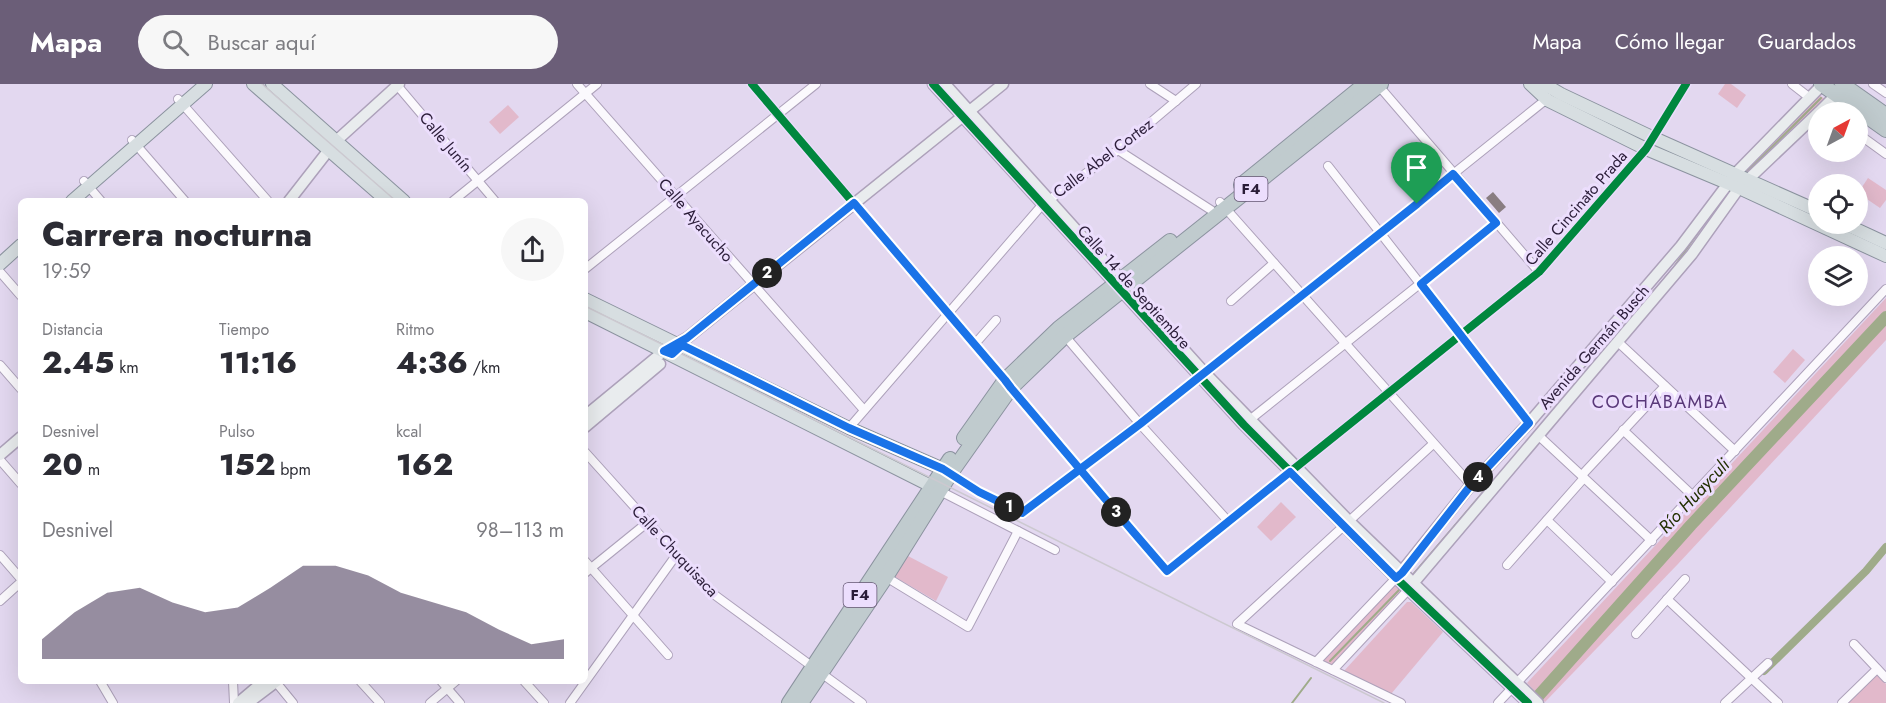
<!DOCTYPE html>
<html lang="es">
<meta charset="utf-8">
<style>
body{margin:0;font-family:Jost,sans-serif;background:#f7f7f7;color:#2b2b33;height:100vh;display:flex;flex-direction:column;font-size:22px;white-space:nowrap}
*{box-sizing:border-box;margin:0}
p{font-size:20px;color:#7c7c81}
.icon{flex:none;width:33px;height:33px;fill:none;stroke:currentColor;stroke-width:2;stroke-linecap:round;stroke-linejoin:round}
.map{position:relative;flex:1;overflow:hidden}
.sheet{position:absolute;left:18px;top:114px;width:570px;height:486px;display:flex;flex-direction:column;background:#fff;border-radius:9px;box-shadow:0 6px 24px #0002}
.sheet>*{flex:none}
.needle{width:39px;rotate:41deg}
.tools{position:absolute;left:1808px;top:18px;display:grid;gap:12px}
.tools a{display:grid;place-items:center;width:60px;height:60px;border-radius:50%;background:#fff;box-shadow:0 6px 24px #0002;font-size:30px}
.pin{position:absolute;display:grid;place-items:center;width:51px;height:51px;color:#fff;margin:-62px -26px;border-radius:50% 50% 50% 0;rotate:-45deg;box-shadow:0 0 6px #0007}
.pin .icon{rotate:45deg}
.km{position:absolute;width:30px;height:30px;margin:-15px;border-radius:50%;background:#222;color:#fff;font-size:16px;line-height:30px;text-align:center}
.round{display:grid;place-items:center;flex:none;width:63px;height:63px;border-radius:32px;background:#f7f7f7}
.headline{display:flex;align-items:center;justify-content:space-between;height:102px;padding:0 24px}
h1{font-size:33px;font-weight:800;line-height:45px}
.figures{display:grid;grid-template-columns:repeat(3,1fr);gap:9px;height:102px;padding:6px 24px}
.figures div{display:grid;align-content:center}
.figures b{font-size:30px;font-weight:800}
.figures small{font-size:16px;font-weight:400}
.figures p{font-size:16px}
.chart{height:168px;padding:12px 24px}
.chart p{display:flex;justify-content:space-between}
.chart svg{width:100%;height:108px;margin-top:6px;fill:#6b5e78;opacity:.7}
header{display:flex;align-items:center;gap:36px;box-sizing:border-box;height:84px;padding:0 30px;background:#6b5e78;color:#fff}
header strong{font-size:28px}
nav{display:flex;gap:33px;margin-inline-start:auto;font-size:21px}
.search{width:420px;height:54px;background:#f7f7f7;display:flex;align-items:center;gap:15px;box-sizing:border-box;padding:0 21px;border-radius:33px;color:#7c7c81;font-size:22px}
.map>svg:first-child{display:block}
.green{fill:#e2b9cb}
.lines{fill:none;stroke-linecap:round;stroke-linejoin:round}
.stream{stroke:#9fab8a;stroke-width:2}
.canal{stroke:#9fab8a;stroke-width:8}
.river{stroke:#9fab8a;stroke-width:12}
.building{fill:#897d81}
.street-casing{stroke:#ada1ba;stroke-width:10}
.secondary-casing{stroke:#ada1ba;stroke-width:13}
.primary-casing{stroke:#8b939f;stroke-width:14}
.highway-casing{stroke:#8b939f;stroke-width:16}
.street{stroke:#fbf9fd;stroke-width:8}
.secondary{stroke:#e9ecee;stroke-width:10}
.primary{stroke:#d7dee1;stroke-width:12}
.highway{stroke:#c0cbce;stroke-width:14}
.tram{stroke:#ccc9d0;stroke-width:1.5}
.cycleway-casing{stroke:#ecdefd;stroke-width:11}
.cycleway{stroke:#00873e;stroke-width:8}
.route-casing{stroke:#fff;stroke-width:12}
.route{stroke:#1a73e8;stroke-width:8}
.labels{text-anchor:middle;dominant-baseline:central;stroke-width:6;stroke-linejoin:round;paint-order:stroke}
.shield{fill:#ecdefd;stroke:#645673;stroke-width:1.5}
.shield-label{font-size:15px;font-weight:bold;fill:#2a1c38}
.street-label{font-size:16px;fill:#2a1c38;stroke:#ecdefd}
.neighbourhood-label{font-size:18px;letter-spacing:1.5px;fill:#593879;stroke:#ecdefd}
.water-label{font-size:18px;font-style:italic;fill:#233003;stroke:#ecdefd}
</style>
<header>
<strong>Mapa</strong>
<div class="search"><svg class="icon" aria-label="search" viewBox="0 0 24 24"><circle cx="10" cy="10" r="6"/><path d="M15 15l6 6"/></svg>Buscar aquí</div>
<nav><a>Mapa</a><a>Cómo llegar</a><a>Guardados</a></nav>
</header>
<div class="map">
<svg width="1886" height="619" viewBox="0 0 1886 619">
<rect width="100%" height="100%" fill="#e3d8f0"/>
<!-- green -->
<g class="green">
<polygon points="1725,0 1731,0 1746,11 1737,24 1718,10"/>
<polygon points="1819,11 1825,15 1751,90 1744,86"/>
<polygon points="508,21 519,33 500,50 489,38"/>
<polygon points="1868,94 1886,106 1886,116 1880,124 1858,109"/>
<polygon points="1886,214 1886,256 1677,481 1545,618 1527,599"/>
<polygon points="1793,265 1805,276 1785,299 1773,288"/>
<polygon points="1281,418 1296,433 1271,457 1257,443"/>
<polygon points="908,472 948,493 936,517 895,493"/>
<polygon points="1396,499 1404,506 1332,581 1322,576"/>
<polygon points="1407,518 1411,518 1443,548 1391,610 1344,587"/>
<polygon points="1875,589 1886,600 1886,619 1846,619"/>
</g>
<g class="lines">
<!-- stream -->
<g class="stream">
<polyline points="1747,88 1821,14"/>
<polyline points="1640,223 1672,186 1699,147"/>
<polyline points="1411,493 1485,406"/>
<polyline points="1330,577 1399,506"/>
<polyline points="1292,619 1311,594"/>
</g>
<!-- canal -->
<polyline class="canal" points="1764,587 1866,487 1886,463"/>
<!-- river -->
<polyline class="river" points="1532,619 1691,441 1886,233"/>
</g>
<!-- building -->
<polygon class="building" points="1493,108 1506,123 1499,129 1486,114"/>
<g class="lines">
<defs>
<g id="street">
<polyline points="396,0 495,117"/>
<polyline points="577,0 864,326"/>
<polyline points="752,0 1005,296"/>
<polyline points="1150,0 1176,17"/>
<polyline points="1792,0 1810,14"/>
<polyline points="1873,0 1886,9"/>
<polyline points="1378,1 1539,188"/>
<polyline points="178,15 268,117"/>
<polyline points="1857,49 1886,70"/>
<polyline points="132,56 185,117"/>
<polyline points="1118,66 1211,126 1217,133"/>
<polyline points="1328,82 1529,339"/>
<polyline points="84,97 101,117"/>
<polyline points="453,117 597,0"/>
<polyline points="1220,118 1471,401"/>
<polyline points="585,185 816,0"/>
<polyline points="0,188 21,212"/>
<polyline points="1231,217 1274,179"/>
<polyline points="1065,252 1140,340 1228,437"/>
<polyline points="1618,258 1735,367"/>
<polyline points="974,261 996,236"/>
<polyline points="0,281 21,305"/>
<polyline points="1011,304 1167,487 1539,188 1646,65 1686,0"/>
<polyline points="1247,338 1496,139"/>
<polyline points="849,344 1042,121 1118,66 1196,0"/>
<polyline points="1623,346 1693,412"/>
<polyline points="1539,352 1652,457"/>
<polyline points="585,368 712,509 862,619"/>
<polyline points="0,376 21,400"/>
<polyline points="951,389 979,408 1022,429 1205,289 1548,14"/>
<polyline points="1582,391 1665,302"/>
<polyline points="940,407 1055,466"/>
<polyline points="1547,436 1612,498"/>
<polyline points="0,471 21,495"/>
<polyline points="585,477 668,571"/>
<polyline points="1507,481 1584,394"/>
<polyline points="585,489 648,438"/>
<polyline points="886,493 968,543 1018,447"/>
<polyline points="1667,515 1778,619"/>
<polyline points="0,517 21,498"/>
<polyline points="1636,550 1685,495"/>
<polyline points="1854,560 1886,594"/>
<polyline points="1316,578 1396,494"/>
<polyline points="1333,586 1409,505"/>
<polyline points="100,597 113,619"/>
<polyline points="233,597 234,619"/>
<polyline points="275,597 293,619"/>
<polyline points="360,597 380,619"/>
<polyline points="441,597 460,619"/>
<polyline points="524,597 544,619"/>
<polyline points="430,619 456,597"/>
<polyline points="570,619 677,470"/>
<polyline points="1401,619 1237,540 1433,360"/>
<polyline points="1498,619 1886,205"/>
<polyline points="1725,619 1768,579"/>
<polyline points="1842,619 1877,585"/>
</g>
<g id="secondary">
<polyline points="933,0 1244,341 1396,494 1528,619"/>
<polyline points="945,0 1205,289 1349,437 1538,619"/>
<polyline points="1819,28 1842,5"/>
<polyline points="289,117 335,58 399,0"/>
<polyline points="585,332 664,267 687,254 1003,0"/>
<polyline points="585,343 660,280"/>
<polyline points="0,371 21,353"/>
<polyline points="1398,492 1471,401 1529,339 1681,162 1736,89 1823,0"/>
<polyline points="1410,503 1692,170 1739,104 1818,29"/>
<polyline points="238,619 264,597"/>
<polyline points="248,619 277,597"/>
</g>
<g id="primary">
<polyline points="253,0 387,117"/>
<polyline points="272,0 404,117"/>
<polyline points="1530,0 1547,16 1646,65 1739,104 1886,172"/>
<polyline points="1544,0 1561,10 1654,54 1818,127"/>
<polyline points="72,117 206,0"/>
<polyline points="1845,140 1886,159"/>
<polyline points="0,180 21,161"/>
<polyline points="585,215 849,344 950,388"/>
<polyline points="585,228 939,406"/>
</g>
<g id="highway">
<polyline points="1821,0 1886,46"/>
<polyline points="1842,0 1886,31"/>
<polyline points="1241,101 1365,0"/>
<polyline points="964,354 1005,296 1059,244 1170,157"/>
<polyline points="789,619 950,375"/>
<polyline points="801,619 886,493 951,389 1011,304 1065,252 1381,0"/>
</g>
</defs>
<!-- street casing -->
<use href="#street" class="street-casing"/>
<!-- secondary casing -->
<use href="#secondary" class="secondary-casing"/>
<!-- primary casing -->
<use href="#primary" class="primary-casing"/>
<!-- highway casing -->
<use href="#highway" class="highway-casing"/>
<!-- street -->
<use href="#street" class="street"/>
<!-- secondary -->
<use href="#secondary" class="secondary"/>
<!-- primary -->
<use href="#primary" class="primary"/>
<!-- highway -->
<use href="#highway" class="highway"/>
<!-- tram -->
<g class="tram">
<polyline points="262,0 396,117"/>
<polyline points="585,222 1384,619"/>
</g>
<defs>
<g id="cycleway">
<polyline points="752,0 1167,487 1539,188 1646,65 1686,0"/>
<polyline points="933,0 1244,341 1396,494 1528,619"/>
</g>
</defs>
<!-- cycleway casing -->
<use href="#cycleway" class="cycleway-casing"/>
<!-- cycleway -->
<use href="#cycleway" class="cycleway"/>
</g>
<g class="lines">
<defs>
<path id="route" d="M 1417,120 L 1140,340 L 1022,429 L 979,408 L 943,385 L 849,344 L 682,261 L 672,270 L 664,267 L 687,254 L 854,119 L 1005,296 L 1011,304 C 1063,365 1114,426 1167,487 L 1290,388 L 1396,494 L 1402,489 L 1471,401 L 1529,339 L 1421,200 L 1496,139 L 1453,90 L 1417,120"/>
</defs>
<!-- route casing -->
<use href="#route" class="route-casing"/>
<!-- route -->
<use href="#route" class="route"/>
</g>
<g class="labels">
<!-- shield labels -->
<g class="shield">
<rect x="1234.5" y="93" width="33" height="24" rx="4.5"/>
<rect x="843.5" y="499" width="33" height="24" rx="4.5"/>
</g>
<g class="shield-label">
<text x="1251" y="105">F4</text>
<text x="860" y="511">F4</text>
</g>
<!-- street labels -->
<g class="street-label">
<text transform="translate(446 58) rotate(50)">Calle Junín</text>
<text transform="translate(1103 74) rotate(-37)">Calle Abel Cortez</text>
<text transform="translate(1576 124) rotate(-49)">Calle Cincinato Prada</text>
<text transform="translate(696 136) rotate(49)">Calle Ayacucho</text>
<text transform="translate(1134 203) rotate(48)">Calle 14 de Septiembre</text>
<text transform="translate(1594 263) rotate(-49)">Avenida Germán Busch</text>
<text transform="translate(675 467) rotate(47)">Calle Chuquisaca</text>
</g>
<!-- neighbourhood labels -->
<g class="neighbourhood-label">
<text x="1660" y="318">COCHABAMBA</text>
</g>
<!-- water labels -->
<g class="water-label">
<text transform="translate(1694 412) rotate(-47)">Río Huayculi</text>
</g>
</g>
</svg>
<div class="tools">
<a><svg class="needle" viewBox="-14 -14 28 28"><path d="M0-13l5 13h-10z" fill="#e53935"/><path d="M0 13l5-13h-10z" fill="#7c7c81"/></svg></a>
<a><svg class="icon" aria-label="locate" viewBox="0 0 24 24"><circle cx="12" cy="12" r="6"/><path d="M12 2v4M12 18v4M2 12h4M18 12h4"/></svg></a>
<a><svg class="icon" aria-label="layers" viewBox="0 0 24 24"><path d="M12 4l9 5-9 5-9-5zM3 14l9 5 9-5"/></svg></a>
</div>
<div class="pin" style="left:1417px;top:120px;background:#1e9e55"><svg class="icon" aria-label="arrive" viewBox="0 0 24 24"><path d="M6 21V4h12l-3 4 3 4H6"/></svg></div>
<b class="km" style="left:1009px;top:423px">1</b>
<b class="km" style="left:767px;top:189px">2</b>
<b class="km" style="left:1116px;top:428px">3</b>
<b class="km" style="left:1478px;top:393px">4</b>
<section class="sheet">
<div class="headline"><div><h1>Carrera nocturna</h1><p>19:59</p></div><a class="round"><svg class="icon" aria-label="share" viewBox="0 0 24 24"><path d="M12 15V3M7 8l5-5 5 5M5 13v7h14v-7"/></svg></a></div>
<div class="figures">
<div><p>Distancia</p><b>2.45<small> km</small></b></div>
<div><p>Tiempo</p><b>11:16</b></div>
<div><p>Ritmo</p><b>4:36<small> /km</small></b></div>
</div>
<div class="figures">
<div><p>Desnivel</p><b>20<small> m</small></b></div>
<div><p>Pulso</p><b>152<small> bpm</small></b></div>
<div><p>kcal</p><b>162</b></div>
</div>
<div class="chart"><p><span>Desnivel</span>98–113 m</p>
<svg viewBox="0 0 160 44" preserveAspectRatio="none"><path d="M0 44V36L10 25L20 17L30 15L40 21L50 25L60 23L70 15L80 6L90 6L100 10L110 17L120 21L130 25L140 32L150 38L160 36V44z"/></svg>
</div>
</section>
</div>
